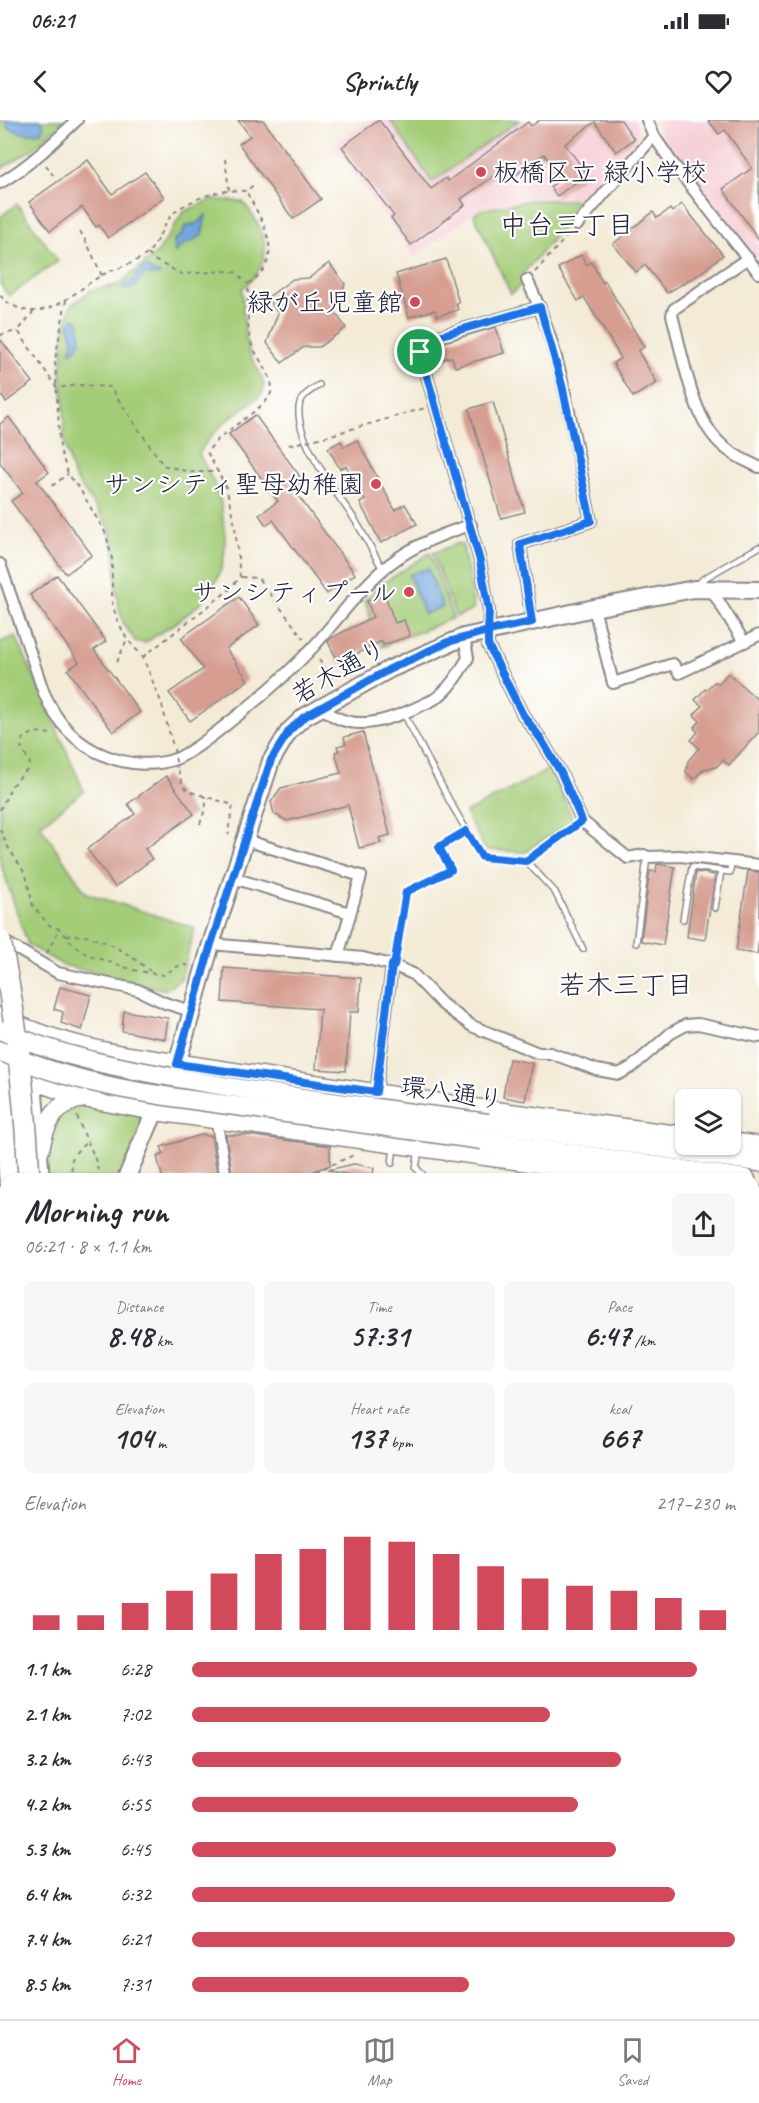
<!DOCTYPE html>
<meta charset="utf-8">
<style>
body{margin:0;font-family:Caveat,"Klee One",sans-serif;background:#f7f7f7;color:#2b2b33;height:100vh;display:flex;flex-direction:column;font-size:22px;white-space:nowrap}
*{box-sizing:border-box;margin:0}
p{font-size:20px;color:#7c7c81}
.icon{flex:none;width:33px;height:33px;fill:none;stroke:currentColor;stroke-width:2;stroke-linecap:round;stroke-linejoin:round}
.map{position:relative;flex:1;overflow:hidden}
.panel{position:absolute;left:0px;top:1053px;width:759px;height:846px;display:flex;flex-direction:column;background:#fff;border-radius:18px 18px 0 0;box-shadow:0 2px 4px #0004}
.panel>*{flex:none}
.controls{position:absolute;left:675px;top:969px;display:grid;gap:12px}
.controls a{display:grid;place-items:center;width:66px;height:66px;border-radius:9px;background:#fff;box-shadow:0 2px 4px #0004;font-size:30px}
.pin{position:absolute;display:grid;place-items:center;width:51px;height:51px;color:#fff;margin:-26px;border:3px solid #fff;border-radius:50%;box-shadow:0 2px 6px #0007}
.round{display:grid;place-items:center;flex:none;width:63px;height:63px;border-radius:9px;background:#f7f7f7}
.overview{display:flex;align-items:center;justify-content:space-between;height:102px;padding:0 24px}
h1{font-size:33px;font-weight:800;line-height:45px}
.figures{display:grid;grid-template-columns:repeat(3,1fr);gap:9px;height:102px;padding:6px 24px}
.figures div{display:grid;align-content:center;border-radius:9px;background:#f7f7f7;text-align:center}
.figures b{font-size:30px;font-weight:800}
.figures small{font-size:16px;font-weight:400}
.figures p{font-size:16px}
.chart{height:168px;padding:12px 24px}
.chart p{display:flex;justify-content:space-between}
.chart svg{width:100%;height:108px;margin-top:6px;stroke:#d1495b;stroke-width:6}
ul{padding:0 24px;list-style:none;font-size:20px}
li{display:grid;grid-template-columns:96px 72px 1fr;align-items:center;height:45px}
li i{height:15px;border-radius:8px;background:#d1495b}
.status{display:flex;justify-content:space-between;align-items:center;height:42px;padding:0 30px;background:#fff;direction:ltr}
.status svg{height:16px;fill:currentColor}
header{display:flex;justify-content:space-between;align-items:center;height:78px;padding:0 24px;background:#fff;font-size:27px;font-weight:800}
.tab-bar{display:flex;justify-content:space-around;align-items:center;height:84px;border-top:2px solid #e1e1e2;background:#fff;font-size:16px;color:#7c7c81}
.tab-bar a{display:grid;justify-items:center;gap:3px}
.tab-bar .on{color:#d1495b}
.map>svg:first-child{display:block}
.built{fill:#f6cfd6}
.green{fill:#a4cd78;stroke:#63785a;stroke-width:1.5}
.water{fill:#6fa5dd;stroke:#48648c;stroke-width:1.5}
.building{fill:#d69d90}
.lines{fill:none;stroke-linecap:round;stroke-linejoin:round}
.lane-casing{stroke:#8a8688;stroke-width:8}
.street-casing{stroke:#8a8688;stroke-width:14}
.secondary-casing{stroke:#8a8688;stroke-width:20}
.primary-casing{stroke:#8a8688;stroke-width:21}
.highway-casing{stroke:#8a8688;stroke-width:24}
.path{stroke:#8a8688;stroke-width:2;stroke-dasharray:4.5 4.5;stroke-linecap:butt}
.lane{stroke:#fff;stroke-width:5}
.street{stroke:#fff;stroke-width:10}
.secondary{stroke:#fff;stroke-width:16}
.primary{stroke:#fff;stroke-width:18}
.highway{stroke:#fff;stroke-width:21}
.primary-bridge-casing{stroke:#8a8688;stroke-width:21;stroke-linecap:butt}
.highway-bridge-casing{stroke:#8a8688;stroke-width:24;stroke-linecap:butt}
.path-bridge{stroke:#8a8688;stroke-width:2;stroke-dasharray:4.5 4.5;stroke-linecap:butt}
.primary-bridge{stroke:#fff;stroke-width:18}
.highway-bridge{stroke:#fff;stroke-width:21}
.route-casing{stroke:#fff;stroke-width:12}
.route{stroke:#1a73e8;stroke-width:8}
.poi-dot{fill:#d1495b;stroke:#fff;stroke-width:2}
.labels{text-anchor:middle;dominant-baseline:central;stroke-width:4.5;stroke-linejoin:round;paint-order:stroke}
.poi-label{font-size:26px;fill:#22223b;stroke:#fff;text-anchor:end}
.street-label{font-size:26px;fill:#22223b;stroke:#fff}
.neighbourhood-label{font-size:27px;fill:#22223b;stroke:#fff}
</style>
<div class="status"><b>06:21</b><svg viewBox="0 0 49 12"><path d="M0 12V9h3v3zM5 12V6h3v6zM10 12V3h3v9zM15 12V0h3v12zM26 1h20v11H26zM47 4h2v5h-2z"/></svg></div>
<header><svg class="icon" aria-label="back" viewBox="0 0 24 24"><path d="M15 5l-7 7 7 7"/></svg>Sprintly<svg class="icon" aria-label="heart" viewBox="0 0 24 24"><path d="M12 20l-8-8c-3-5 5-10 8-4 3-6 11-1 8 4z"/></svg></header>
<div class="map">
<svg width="759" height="1899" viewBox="0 0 759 1899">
<rect width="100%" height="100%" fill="#fff"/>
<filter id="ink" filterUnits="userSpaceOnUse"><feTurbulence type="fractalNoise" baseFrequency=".0167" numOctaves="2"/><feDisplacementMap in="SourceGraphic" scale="12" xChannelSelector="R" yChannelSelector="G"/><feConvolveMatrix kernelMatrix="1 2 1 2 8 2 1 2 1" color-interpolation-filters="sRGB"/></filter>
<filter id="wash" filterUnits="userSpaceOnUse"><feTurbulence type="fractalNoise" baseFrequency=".008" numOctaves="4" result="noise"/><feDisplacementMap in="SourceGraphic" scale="24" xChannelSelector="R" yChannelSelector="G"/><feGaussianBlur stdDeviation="1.35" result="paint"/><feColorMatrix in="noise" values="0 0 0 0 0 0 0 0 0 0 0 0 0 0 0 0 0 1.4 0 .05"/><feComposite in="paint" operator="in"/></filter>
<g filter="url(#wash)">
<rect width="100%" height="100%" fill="#f3ebd6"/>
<!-- built -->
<g class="built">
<polygon points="368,0 635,0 641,16 588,78 530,78 480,88 414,137 333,26"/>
<polygon points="655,0 759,0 759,142 662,17"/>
</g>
<!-- green -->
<g class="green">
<polygon points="0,0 64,0 34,28 0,50"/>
<polygon points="390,0 519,0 432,62"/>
<path d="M 212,79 L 243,82 C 259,101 274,128 258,151 C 254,158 248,164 242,169 C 244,190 243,212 249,231 C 253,247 269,257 262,275 C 238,292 213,307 199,334 C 205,346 213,359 218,372 C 221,380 222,390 223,399 C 228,432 225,455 202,481 C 186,498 164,510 145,523 L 135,521 L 124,505 L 120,492 L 116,467 L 115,433 L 109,407 L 73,355 L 64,321 L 64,283 L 61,252 L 65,207 L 71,185 L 92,170 L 118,165 L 159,131 L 183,92 Z"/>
<polygon points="531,80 586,80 522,155 523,163 511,174 474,95 480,90"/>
<polygon points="17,84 58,141 9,176 0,164 0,97"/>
<polygon points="459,423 463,426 474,488 471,491 456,497 433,433"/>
<polygon points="430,433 453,498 382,527 364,481 383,463"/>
<polygon points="16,516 84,671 40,705 86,773 195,808 181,859 165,870 63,845 28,825 0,742 0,522"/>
<polygon points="550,649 574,701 526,732 486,730 465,693"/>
<polygon points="75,983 136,994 144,1000 121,1059 46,1059 44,1028 52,1000"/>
</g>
<!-- water -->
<g class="water">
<polygon points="6,0 41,0 44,6 41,12 26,14 8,8"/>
<path d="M 206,95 L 202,115 C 193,123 182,122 175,133 L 174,120 L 183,114 L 185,106 L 198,103 Z"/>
<path d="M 145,147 L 160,154 L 159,156 L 145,154 C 137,161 136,174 122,167 L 134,160 L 139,152 Z"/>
<polygon points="73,198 79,201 81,221 74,231 70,233 73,221 69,205"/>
<polygon points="428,448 443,487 424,494 409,455"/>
</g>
<g id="blocks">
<!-- building -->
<g class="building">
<polygon points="238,0 263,0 321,79 293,99 239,24 250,16"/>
<polygon points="379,0 431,69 446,58 448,61 528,2 531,6 540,0 621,0 634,19 616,32 595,2 565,24 587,54 557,76 550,67 562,58 544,34 516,55 509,46 461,79 465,85 411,125 391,98 394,96 342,27"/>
<polygon points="708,0 759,0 759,120 723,69 752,48 725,10 719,14"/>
<polygon points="88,40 112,74 145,52 164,77 108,118 99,105 96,107 82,87 50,111 29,82"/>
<polygon points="682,84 723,135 698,155 667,173 645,145 636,152 613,124 653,92 657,98 670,89 672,92"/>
<polygon points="581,135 587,145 591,142 603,163 605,161 644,227 638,231 657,263 633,277 613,243 621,238 584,177 578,181 558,148"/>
<polygon points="446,139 459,183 456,183 458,190 437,196 435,190 409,197 396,154"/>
<polygon points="329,143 345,164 335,192 346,208 319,227 304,227 282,243 267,223 278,193 267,178 293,159 309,158"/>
<polygon points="496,207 504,233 455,247 452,237 438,240 434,225"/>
<polygon points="0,219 33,262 6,282 0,274"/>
<polygon points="493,282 525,392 501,398 469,289"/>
<polygon points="255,295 304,362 294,370 355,454 327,474 273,400 266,405 259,395 278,381 229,314"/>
<polygon points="9,297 49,352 37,361 92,435 66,454 11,381 23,373 0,343 0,304"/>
<polygon points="357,320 395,390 405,384 417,404 381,423 360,383 365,380 346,346 340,349 328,328 341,321 344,327"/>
<polygon points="57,455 106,521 94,530 140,592 113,612 68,550 79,542 30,475"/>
<polygon points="385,475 395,503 404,500 410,516 383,525 382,521 339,543 328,522 331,518 373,497 367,481"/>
<polygon points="239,477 259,505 226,529 248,560 190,601 169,573 203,549 181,518"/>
<polygon points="728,553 759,581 759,612 729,645 723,640 716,647 704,649 694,659 686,652 688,641 699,628 691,620 698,612 694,608 700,601 694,595 702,586 695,580 705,569 706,570 714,562 719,563"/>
<polygon points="363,612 390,715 379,718 381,723 359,728 348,685 287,701 274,694 271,682 281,668 341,653 335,632 339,631 337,626 346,624 344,617"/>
<polygon points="166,656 194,694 145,729 152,739 115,767 87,729 135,694 128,684"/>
<polygon points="657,744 675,747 663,825 641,821 650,751 656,752"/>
<polygon points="748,751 759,752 759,818 757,834 736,831"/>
<polygon points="696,752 715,755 705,820 687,817"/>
<polygon points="224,848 361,858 359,892 350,892 346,951 316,949 320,889 222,882"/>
<polygon points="60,867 91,875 82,910 61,903 63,892 54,889"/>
<polygon points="124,891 168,898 165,919 122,911"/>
<polygon points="509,939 532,943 525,981 503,977"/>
<polygon points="204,1014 205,1016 211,1016 218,1059 163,1059 157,1037 164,1034 161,1027"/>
<polygon points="226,1015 247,1015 330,1026 330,1045 292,1059 233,1059"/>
<polygon points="354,1044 374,1048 372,1059 364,1059 328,1050"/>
</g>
</g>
</g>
<g filter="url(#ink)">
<use href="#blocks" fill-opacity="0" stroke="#8a8688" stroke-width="1.5"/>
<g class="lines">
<defs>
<g id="lane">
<path d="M 319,265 C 310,271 300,276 299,288 C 296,322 337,373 355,400 C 365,416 373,433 383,449"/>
<polyline points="697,466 703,459 759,427"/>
<polyline points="404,594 449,680 482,737 526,741 582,701"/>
<polyline points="526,741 555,772 583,829"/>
<polyline points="715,788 721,751"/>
<polyline points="683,799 692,747 730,752 731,741"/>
<polyline points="636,823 647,737"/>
<polyline points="394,846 406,772"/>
<polyline points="419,1030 416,1048 427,1059"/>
<polyline points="392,1043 394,1027"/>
<polyline points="753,1413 759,1416"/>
<polyline points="753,1692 759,1690"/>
<polyline points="577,1899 586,1893"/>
</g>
<g id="street">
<polyline points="647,0 654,16 670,40 759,153"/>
<path d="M 0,63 C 29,46 53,23 77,0"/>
<polyline points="577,105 654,16"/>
<path d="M 748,138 L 674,189 L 672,195 C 682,232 691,291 716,319 C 727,332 743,340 759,347"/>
<path d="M 527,160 C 563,232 574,322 591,401 L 520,424 L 532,502"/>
<polyline points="540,187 428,219 421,225 420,232 480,441 489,491 488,525 523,595 541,619 561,653 582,701 628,738 644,735 647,737 680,736 759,745"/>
<path d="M 0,444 L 44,573 C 56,602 77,625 106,636 C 128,645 156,647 178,638 C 195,630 212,616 227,604 C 258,580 288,554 315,525 C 336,501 355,475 379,453 C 405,429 437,415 471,405"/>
<polyline points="711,469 744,522"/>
<polyline points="594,488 613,563 673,544 679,553 759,515"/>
<path d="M 322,587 C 350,615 388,601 420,586 C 426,583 435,580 440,575 C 452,565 460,551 468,538 L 464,517"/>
<polyline points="245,720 361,756 338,836"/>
<polyline points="233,758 350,793"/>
<polyline points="5,822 58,853 138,870 165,883 191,891"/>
<polyline points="211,824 363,838 392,845 413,854 442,884 472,906 538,933 550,933 597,950 619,954 632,947 671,913 686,905 698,904 759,917"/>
<polyline points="376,972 392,845"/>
<polyline points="216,997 226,1059"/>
<polyline points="753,1187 759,1188"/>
<polyline points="753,1349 759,1351"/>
<polyline points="0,1396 6,1395"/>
<polyline points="0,1511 6,1510"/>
<polyline points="753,1558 759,1557"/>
<polyline points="753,1824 759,1832"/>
<polyline points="109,1893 109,1895 192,1894"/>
<polyline points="445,1893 458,1899"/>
<polyline points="636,1893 643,1899"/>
<polyline points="317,1899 319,1893"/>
<polyline points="416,1899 418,1893"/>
<polyline points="543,1899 549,1893"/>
</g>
<g id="secondary">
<polyline points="32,950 41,1059"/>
<polyline points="126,1059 155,991 177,944 211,824 271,641 289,611 304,597 390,549 464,517 594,488 694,469 759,470"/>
<polyline points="0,1239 6,1336"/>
<polyline points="0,1667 5,1641 6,1612"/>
<polyline points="0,1824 6,1812"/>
</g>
<g id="primary">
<path d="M 0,897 C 39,916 79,927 122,935 L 487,990 L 686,1016"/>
<polyline points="0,949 84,978 155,991 653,1059"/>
<polyline points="488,1003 759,1042"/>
<polyline points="482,1020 746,1059"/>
<polyline points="730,1022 759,1026"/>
<path d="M 40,1030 C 44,1004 56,981 84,978"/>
<polyline points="753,1075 759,1076"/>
</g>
<g id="highway">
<polyline points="0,963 5,993 10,1059"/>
<polyline points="0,1739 6,1719"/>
<polyline points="0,1787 6,1773"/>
</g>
</defs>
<!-- lane casing -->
<use href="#lane" class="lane-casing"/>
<!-- street casing -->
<use href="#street" class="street-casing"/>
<!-- secondary casing -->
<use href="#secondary" class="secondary-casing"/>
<!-- primary casing -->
<use href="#primary" class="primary-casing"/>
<!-- highway casing -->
<use href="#highway" class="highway-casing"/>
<!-- path -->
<g class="path">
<polyline points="225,39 229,70"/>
<polyline points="46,45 53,55"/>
<polyline points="80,111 88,125 102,156"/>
<polyline points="148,134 156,141 182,154 226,151 235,152 248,164"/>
<polyline points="535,152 569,114"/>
<path d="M 0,175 C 5,182 10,184 18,188 C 50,201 78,168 104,154 C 115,149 141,141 149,132 C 160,119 165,97 180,88 C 202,75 221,69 246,71 L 256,63"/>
<polyline points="66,180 55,240 60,329 68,354 81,371 106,414 112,439 112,482 117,500 127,519 143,537 161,582 173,626"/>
<polyline points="34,191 18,211 57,268 79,265 110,267 163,345 189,352 219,352"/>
<polyline points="0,215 18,211"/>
<polyline points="324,317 425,288"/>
<polyline points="52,366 68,354"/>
<polyline points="241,457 258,458 304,519"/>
<path d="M 143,537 L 229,470 L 240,457 L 235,406 L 226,367 L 207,332 C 223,310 247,300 266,281 C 284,262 254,239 250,219 C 246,203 249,181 248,164 C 288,138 263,103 246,71"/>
<polyline points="319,540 335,562"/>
<polyline points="117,542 127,519"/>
<polyline points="178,650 183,666 191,672 233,685 228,712 229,715"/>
<polyline points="0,690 12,665 29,648 30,643 21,627 23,619 35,612 53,614"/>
<polyline points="200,704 206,686 205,676"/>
<polyline points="0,709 8,727 26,755 33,786 49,805 59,809 74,825 86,834 133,850 163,855 182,844 190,846"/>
<polyline points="414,768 451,750 439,727 459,715"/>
<path d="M 66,816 C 95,811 129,833 150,851"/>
<polyline points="47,833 59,809"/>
<path d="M 77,996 C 84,1019 98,1036 99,1059"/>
<path d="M 73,1059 C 70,1039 70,1036 86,1023"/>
<polyline points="299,1059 354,1035"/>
</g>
<!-- lane -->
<use href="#lane" class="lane"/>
<!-- street -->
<use href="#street" class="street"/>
<!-- secondary -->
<use href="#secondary" class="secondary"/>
<!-- primary -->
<use href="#primary" class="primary"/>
<!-- highway -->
<use href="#highway" class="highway"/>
<defs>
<g id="primary-bridge">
<path d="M 0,910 C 60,937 125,949 189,960 C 288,978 388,989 488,1003"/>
<path d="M 0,931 C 76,966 161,976 243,987 C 323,998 402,1009 482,1020"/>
</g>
<path id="highway-bridge" d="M 0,821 C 17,900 25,979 29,1059"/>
</defs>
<!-- primary-bridge casing -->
<use href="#primary-bridge" class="primary-bridge-casing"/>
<!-- highway-bridge casing -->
<use href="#highway-bridge" class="highway-bridge-casing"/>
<!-- path-bridge -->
<g class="path-bridge">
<polyline points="289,325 324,317"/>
<polyline points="174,629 177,648"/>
<polyline points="0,1633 6,1633"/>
</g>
<!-- primary-bridge -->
<use href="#primary-bridge" class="primary-bridge"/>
<!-- highway-bridge -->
<use href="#highway-bridge" class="highway-bridge"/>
</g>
</g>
<g class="lines" filter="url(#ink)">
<defs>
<polyline id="route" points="420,232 480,441 489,491 488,511 448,522 390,549 304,597 289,611 271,640 211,824 177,944 376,972 392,845 394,846 406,772 451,750 439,727 466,711 482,737 526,741 582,701 561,653 541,619 523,595 488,525 488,511 532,502 520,424 591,401 562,265 540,187 428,219 421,225 420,232"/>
</defs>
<!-- route casing -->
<use href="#route" class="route-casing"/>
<!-- route -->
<use href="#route" class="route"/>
</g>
<!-- markers -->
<g class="poi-dot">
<circle cx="481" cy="52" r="6"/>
<circle cx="415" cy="182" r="6"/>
<circle cx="376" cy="364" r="6"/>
<circle cx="409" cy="472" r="6"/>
</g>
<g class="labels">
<!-- poi labels -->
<g class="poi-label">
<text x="493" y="52" text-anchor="start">板橋区立 緑小学校</text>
<text x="403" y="182">緑が丘児童館</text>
<text x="364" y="364">サンシティ聖母幼稚園</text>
<text x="397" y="472">サンシティプール</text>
</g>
<!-- street labels -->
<g class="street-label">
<text transform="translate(339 551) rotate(-30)">若木通り</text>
<text transform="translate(452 973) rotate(8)">環八通り</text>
</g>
<!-- neighbourhood labels -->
<g class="neighbourhood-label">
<text x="567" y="105">中台三丁目</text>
<text x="626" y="865">若木三丁目</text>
</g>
</g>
</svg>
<div class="controls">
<a><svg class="icon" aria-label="layers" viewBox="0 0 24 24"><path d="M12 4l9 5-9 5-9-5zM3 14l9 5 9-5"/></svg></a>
</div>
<div class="pin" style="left:420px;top:232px;background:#1e9e55"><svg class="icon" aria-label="arrive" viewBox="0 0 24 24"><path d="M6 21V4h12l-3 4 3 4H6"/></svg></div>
<section class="panel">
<div class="overview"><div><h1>Morning run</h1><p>06:21 · 8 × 1.1 km</p></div><a class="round"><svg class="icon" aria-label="share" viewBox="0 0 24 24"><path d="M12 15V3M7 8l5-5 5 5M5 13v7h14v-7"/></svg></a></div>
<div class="figures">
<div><p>Distance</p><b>8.48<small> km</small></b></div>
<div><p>Time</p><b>57:31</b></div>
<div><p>Pace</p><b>6:47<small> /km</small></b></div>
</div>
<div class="figures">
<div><p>Elevation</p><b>104<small> m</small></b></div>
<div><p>Heart rate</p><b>137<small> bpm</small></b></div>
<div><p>kcal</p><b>667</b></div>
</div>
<div class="chart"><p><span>Elevation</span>217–230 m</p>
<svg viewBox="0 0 160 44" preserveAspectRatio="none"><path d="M5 44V38M15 44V38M25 44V33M35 44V28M45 44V21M55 44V13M65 44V11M75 44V6M85 44V8M95 44V13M105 44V18M115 44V23M125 44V26M135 44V28M145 44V31M155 44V36"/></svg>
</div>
<ul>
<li><b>1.1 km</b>6:28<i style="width:93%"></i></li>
<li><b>2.1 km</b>7:02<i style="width:66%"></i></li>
<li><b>3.2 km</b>6:43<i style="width:79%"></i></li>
<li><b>4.2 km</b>6:55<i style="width:71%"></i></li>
<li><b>5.3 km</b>6:45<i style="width:78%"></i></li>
<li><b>6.4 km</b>6:32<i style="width:89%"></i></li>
<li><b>7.4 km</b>6:21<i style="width:100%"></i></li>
<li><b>8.5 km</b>7:31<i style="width:51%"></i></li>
</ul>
</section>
</div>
<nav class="tab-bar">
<a class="on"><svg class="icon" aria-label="home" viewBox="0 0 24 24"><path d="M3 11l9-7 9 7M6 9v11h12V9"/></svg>Home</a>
<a><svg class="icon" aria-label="map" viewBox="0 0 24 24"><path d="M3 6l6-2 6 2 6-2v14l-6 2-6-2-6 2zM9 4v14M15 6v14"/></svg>Map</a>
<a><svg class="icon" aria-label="saved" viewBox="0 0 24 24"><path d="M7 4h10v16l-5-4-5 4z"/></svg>Saved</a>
</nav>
